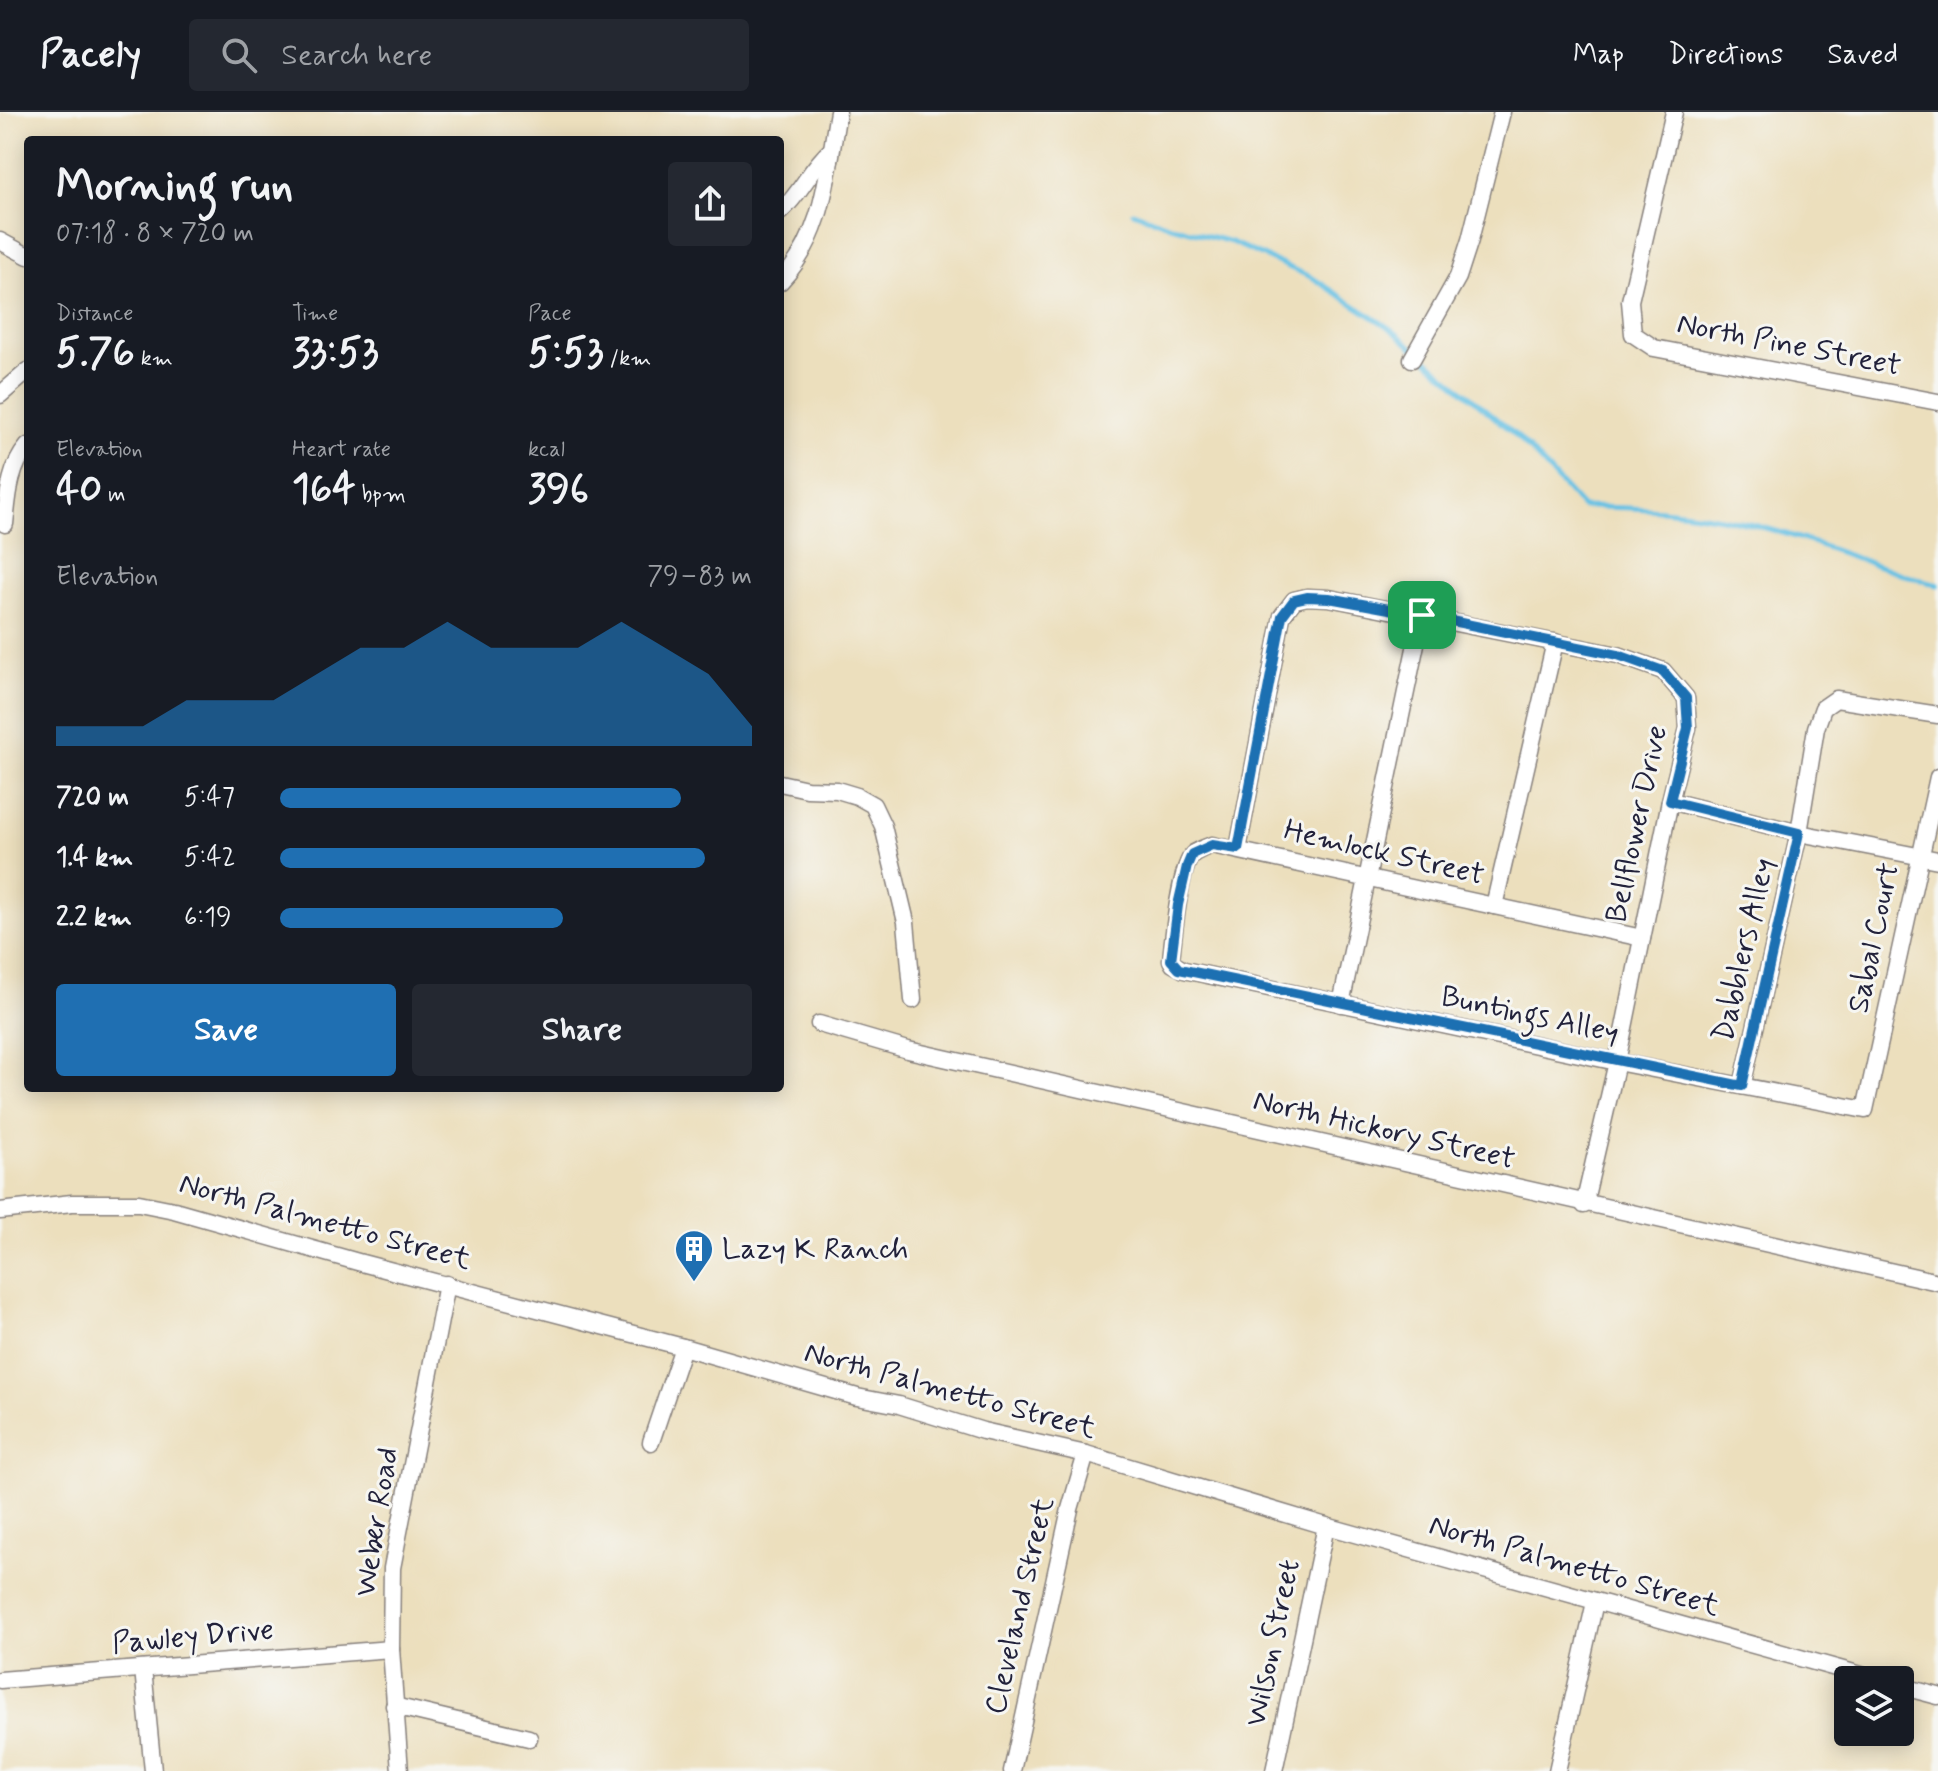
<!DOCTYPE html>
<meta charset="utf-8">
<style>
body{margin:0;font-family:Mynerve,sans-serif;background:#242831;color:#f1f3f6;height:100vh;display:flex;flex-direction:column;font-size:30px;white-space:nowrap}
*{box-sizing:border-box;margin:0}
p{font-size:26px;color:#9ea1a6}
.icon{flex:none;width:44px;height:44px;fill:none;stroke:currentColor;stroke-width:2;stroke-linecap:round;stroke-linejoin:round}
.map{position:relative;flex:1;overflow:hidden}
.sheet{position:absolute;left:24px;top:24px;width:760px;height:956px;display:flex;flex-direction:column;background:#171b24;border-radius:8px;box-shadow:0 4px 20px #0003}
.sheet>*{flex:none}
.controls{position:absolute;left:1834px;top:1554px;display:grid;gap:16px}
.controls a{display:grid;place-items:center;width:80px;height:80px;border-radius:8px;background:#171b24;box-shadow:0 4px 20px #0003;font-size:40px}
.pin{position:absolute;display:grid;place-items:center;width:68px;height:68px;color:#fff;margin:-34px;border-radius:16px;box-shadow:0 4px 12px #0006}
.round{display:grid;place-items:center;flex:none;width:84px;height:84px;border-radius:8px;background:#242831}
.head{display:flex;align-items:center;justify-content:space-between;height:136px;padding:0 32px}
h1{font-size:44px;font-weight:800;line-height:60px}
.metrics{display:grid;grid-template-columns:repeat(3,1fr);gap:12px;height:136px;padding:8px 32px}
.metrics div{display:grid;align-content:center}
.metrics b{font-size:40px;font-weight:800}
.metrics small{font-size:22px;font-weight:400}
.metrics p{font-size:22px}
.chart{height:224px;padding:16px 32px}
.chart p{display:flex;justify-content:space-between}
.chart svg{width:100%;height:144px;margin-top:8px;fill:#1f6fb2;opacity:.7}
.action{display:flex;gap:16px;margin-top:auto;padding:16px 32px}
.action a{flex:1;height:92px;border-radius:8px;background:#1f6fb2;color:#fff;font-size:32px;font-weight:800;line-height:92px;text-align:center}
.action a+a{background:#242831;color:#f1f3f6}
ul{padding:0 32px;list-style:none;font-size:26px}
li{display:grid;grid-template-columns:128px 96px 1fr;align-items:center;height:60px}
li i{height:20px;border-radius:10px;background:#1f6fb2}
header{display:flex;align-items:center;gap:48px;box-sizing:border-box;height:112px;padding:0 40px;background:#171b24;border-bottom:2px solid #363941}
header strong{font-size:38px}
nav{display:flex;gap:44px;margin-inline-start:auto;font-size:28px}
.search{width:560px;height:72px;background:#242831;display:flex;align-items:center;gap:20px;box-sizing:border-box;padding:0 28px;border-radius:8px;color:#9ea1a6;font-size:30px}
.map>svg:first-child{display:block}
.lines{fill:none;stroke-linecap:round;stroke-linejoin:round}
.stream{stroke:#66c1e4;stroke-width:5}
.street-casing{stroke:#87807c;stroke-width:19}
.street{stroke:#fff;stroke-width:16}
.route-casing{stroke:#fff;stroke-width:16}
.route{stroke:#1f6fb2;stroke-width:10}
.labels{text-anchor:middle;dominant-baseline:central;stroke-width:6;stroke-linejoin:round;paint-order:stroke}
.street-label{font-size:30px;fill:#22223b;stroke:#f6f6f2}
.poi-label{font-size:30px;fill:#22223b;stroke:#f6f6f2;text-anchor:start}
</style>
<header>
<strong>Pacely</strong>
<div class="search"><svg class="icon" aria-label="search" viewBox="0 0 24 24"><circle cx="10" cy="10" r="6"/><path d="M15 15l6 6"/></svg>Search here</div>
<nav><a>Map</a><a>Directions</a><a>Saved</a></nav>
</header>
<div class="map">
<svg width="1938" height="1659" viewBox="0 0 1938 1659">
<rect width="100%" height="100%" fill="#f6f6f2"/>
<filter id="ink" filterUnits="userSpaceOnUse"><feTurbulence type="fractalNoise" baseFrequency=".0125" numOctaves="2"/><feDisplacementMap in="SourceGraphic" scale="16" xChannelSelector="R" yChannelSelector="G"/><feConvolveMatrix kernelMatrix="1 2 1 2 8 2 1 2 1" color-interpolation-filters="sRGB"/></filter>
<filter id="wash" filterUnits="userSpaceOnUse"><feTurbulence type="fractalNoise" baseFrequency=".006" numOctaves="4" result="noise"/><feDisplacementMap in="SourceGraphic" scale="32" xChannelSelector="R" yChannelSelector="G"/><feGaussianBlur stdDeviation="1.8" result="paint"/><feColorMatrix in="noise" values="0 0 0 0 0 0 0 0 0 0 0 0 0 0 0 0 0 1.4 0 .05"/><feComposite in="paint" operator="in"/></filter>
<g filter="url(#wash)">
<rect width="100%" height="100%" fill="#ecdfbd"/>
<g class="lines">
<!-- stream -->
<path class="stream" d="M 1133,100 L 1171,114 L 1231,130 L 1313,166 L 1391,217 L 1520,327 L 1582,395 C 1637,395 1686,398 1740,410 C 1808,424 1871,455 1938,473"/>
</g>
</g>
<g filter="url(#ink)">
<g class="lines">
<defs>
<g id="street">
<polyline points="1674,0 1630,189 1633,222 1654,236 1938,290"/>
<path d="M 780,100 C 801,82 810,56 831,38"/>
<polyline points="0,129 28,144"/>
<path d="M 780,170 C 825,123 827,61 838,0"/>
<polyline points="1412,247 1458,165 1470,128 1502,0"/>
<polyline points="0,283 28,259"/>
<path d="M 5,412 C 8,384 9,356 28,334"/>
<polyline points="780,671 807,677 837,678 857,684 873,693 883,714 906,810 913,888"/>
<polyline points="1670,689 1799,721 1938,748"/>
<polyline points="1238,737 1282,504 1294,488 1307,485 1329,486 1618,543 1663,559 1686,586 1688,616 1670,689 1617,950 1584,1093"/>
<polyline points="1494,794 1555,530"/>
<path d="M 1642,826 L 1212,733 C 1206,735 1199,738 1194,741 C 1180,753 1173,827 1171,848 L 1173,852 L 1184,858 L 1617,950 L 1865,998 L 1938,665"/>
<polyline points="1341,892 1422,503"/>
<polyline points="819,912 908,938 1938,1170"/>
<polyline points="1742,974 1799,721 1816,616 1823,596 1836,587 1938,603"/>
<polyline points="0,1099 72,1091 139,1091 174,1098 358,1150 683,1235 857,1285 899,1293 983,1319 1086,1342 1326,1414 1879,1568"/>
<polyline points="651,1330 683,1235"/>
<polyline points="143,1557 153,1659"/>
<polyline points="0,1568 391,1537"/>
<polyline points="1900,1574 1938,1584"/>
<polyline points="394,1594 529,1626"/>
<polyline points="400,1659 391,1537 392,1456 447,1172"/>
<polyline points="1012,1659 1070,1397 1086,1342"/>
<polyline points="1274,1659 1326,1414"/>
<polyline points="1557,1659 1595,1490"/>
</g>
</defs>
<!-- street casing -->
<use href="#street" class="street-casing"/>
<!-- street -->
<use href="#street" class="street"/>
</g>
</g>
<g class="lines" filter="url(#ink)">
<defs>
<polygon id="route" points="1307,485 1329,486 1422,503 1618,543 1663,559 1686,586 1688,616 1670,689 1799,721 1742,974 1184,858 1179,857 1171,848 1178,793 1187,754 1192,742 1212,733 1238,737 1282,504 1294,488"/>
</defs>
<!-- route casing -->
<use href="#route" class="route-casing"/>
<!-- route -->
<use href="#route" class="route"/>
</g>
<!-- icons -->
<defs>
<symbol id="building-pin" viewBox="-11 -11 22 30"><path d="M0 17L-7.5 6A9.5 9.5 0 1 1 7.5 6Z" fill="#1f6fb2" stroke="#f6f6f2"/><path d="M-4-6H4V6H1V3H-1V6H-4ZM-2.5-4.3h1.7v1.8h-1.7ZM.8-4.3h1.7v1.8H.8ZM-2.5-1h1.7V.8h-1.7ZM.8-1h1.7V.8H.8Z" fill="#fff"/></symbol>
</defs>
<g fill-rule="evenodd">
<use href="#building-pin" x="672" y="1115" width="44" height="60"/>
</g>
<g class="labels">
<!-- street labels -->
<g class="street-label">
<text transform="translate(1789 233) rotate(11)">North Pine Street</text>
<text transform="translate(1637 712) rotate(-78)">Bellflower Drive</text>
<text transform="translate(1384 741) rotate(13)">Hemlock Street</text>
<text transform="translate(1874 826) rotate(-78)">Sabal Court</text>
<text transform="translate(1744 838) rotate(-77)">Dabblers Alley</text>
<text transform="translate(1530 903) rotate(12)">Buntings Alley</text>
<text transform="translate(1384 1018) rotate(13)">North Hickory Street</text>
<text transform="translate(325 1110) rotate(15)">North Palmetto Street</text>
<text transform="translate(950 1279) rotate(15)">North Palmetto Street</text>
<text transform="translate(377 1410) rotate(-81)">Weber Road</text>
<text transform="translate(1574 1454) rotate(16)">North Palmetto Street</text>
<text transform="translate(1020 1494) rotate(-77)">Cleveland Street</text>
<text transform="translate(193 1525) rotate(-5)">Pawley Drive</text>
<text transform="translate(1273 1531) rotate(-78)">Wilson Street</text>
</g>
<!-- poi labels -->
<g class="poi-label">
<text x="722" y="1137">Lazy K Ranch</text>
</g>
</g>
</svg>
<div class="controls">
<a><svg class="icon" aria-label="layers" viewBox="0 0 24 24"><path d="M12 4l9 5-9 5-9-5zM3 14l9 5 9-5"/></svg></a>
</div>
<div class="pin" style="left:1422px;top:503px;background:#1e9e55"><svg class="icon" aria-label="arrive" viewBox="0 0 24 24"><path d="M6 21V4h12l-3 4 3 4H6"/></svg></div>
<section class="sheet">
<div class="head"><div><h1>Morning run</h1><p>07:18 · 8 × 720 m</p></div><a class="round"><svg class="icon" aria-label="share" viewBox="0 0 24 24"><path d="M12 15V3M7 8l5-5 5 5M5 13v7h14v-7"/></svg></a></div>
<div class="metrics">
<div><p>Distance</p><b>5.76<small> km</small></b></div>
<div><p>Time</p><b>33:53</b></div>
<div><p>Pace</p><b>5:53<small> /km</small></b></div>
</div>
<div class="metrics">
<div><p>Elevation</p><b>40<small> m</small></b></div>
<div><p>Heart rate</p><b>164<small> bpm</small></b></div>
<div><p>kcal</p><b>396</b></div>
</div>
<div class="chart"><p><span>Elevation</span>79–83 m</p>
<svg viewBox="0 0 160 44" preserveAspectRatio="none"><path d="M0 44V38L10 38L20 38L30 30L40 30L50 30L60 22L70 14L80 14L90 6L100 14L110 14L120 14L130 6L140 14L150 22L160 38V44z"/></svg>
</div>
<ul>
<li><b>720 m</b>5:47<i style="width:85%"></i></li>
<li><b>1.4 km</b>5:42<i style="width:90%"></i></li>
<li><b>2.2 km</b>6:19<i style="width:60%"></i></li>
</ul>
<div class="action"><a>Save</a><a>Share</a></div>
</section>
</div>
